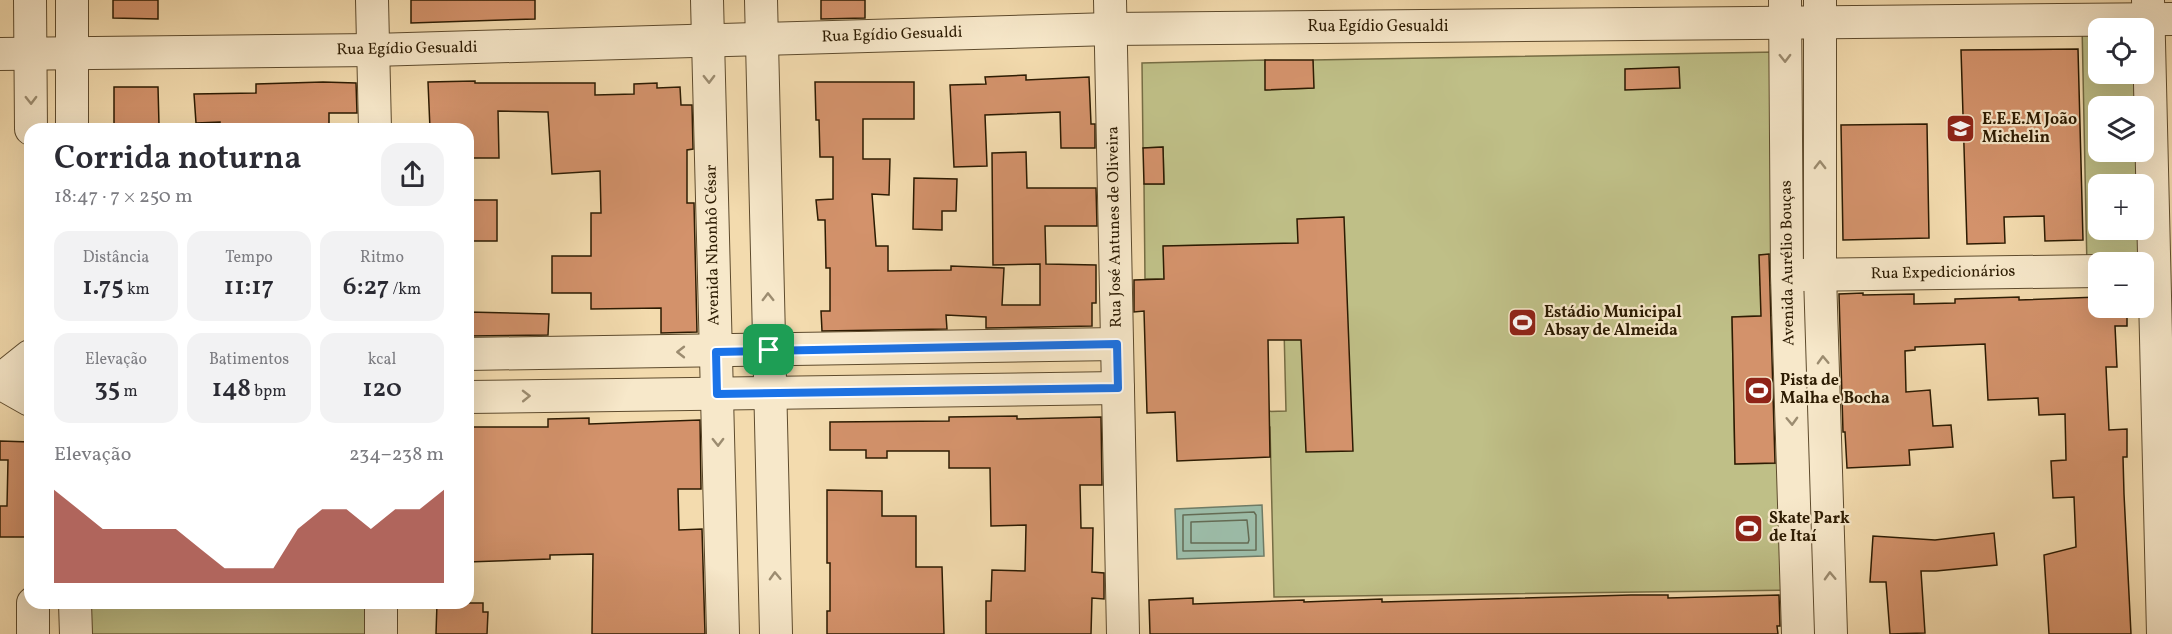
<!DOCTYPE html>
<html lang="pt">
<meta charset="utf-8">
<style>
body{margin:0;font-family:Vollkorn,serif;background:#f2f2f3;color:#2b2b33;height:100vh;display:flex;flex-direction:column;font-size:22px;white-space:nowrap}
*{box-sizing:border-box;margin:0}
p{font-size:20px;color:#7c7c81}
.icon{flex:none;width:33px;height:33px;fill:none;stroke:currentColor;stroke-width:2;stroke-linecap:round;stroke-linejoin:round}
.map{position:relative;flex:1;overflow:hidden}
.details{position:absolute;left:24px;top:123px;width:450px;height:486px;display:flex;flex-direction:column;background:#fff;border-radius:18px;box-shadow:0 6px 24px #0002}
.details>*{flex:none}
.controls{position:absolute;left:2088px;top:18px;display:grid;gap:12px}
.controls a{display:grid;place-items:center;width:66px;height:66px;border-radius:12px;background:#fff;box-shadow:0 6px 24px #0002;font-size:30px}
.pin{position:absolute;display:grid;place-items:center;width:51px;height:51px;color:#fff;margin:-26px;border-radius:12px;box-shadow:0 3px 9px #0006}
.round{display:grid;place-items:center;flex:none;width:63px;height:63px;border-radius:18px;background:#f2f2f3}
.overview{display:flex;align-items:center;justify-content:space-between;height:102px;padding:0 30px}
h1{font-size:33px;font-weight:600;line-height:45px}
.figures{display:grid;grid-template-columns:repeat(3,1fr);gap:9px;height:102px;padding:6px 30px}
.figures div{display:grid;align-content:center;border-radius:15px;background:#f2f2f3;text-align:center}
.figures b{font-size:26px;font-weight:600}
.figures small{font-size:16px;font-weight:400}
.figures p{font-size:16px}
.chart{height:168px;padding:12px 30px}
.chart p{display:flex;justify-content:space-between}
.chart svg{width:100%;height:108px;margin-top:6px;fill:#8f2418;opacity:.7}
.map>svg:first-child{display:block}
.green{fill:#bfbf87;stroke:#766d44;stroke-width:1.5;fill-rule:evenodd}
.water{fill:#9cbba7;stroke:#6f7b65;stroke-width:1.5}
.lines{fill:none;stroke-linecap:round;stroke-linejoin:round}
.shore{stroke:#646b54;stroke-width:1.5}
.building{fill:#d3926b;stroke:#2c1b02;stroke-width:1.5}
.minor-casing{stroke:#5e4b2d;stroke-width:34}
.minor{stroke:#f7e8ca;stroke-width:32}
.oneway{stroke:#9c8c70}
.route-casing{stroke:#fff;stroke-width:12}
.route{stroke:#1a73e8;stroke-width:8}
.labels{text-anchor:middle;dominant-baseline:central;stroke-width:4.5;stroke-linejoin:round;paint-order:stroke}
.street-label{font-size:16px;fill:#2c1b02;stroke:#f7e8ca}
.poi-label{font-size:16px;font-weight:bold;fill:#2c1b02;stroke:#f7e8ca;text-anchor:start}
</style>
<div class="map">
<svg width="2172" height="634" viewBox="0 0 2172 634">
<rect width="100%" height="100%" fill="#f3dbae"/>
<filter id="stains"><feTurbulence type="fractalNoise" baseFrequency=".00333" numOctaves="4"/><feColorMatrix values="0 0 0 0 .2 0 0 0 0 .09 0 0 0 0 .02 0 0 0 .5 -.17"/></filter>
<radialGradient id="worn" r=".72"><stop offset=".6" stop-color="#630" stop-opacity="0"/><stop offset="1" stop-color="#630" stop-opacity=".3"/></radialGradient>
<!-- green -->
<g class="green">
<path d="M 2082,24 L 2144,24 L 2144,262 L 2098,262 L 2087,268 ZM 2098,28 L 2144,28 L 2144,74 L 2098,74 ZM 2098,106 L 2144,106 L 2144,152 L 2098,152 ZM 2098,184 L 2144,184 L 2144,230 L 2098,230 Z"/>
<polygon points="1777,52 1781,254 1760,255 1760,285 1782,285 1782,315 1732,317 1735,464 1788,463 1791,590 1274,597 1270,427 1248,412 1286,411 1282,244 1164,246 1165,320 1163,320 1162,279 1145,279 1144,184 1164,184 1163,147 1143,148 1142,63 1265,60 1266,90 1313,88 1313,60"/>
<polygon points="78,603 379,603 379,634 79,634"/>
</g>
<!-- water -->
<polygon class="water" points="1262,505 1264,556 1177,559 1175,509"/>
<g class="lines">
<!-- shore -->
<g class="shore">
<polygon points="1254,512 1256,515 1256,550 1183,551 1183,515"/>
<polygon points="1247,520 1249,540 1248,543 1191,543 1191,522"/>
</g>
</g>
<!-- building -->
<g class="building">
<polygon points="113,0 158,0 158,19 113,18"/>
<polygon points="411,0 535,0 535,19 411,23"/>
<polygon points="821,0 865,0 865,18 821,19"/>
<polygon points="2078,49 2083,240 2045,241 2044,216 2004,217 2005,243 1967,244 1961,50"/>
<polygon points="1265,60 1313,60 1314,88 1265,90"/>
<polygon points="1679,67 1680,88 1625,90 1625,69"/>
<polygon points="1026,75 1026,80 1089,77 1091,124 1095,124 1095,148 1061,148 1060,112 985,115 987,166 954,167 950,85 986,84 985,77"/>
<polygon points="475,81 475,83 595,83 595,95 634,94 634,84 657,83 657,88 680,87 681,105 692,105 693,149 687,150 687,203 694,203 697,332 661,333 661,308 591,309 591,293 552,293 552,256 591,256 591,213 601,213 600,171 552,174 548,112 498,111 499,158 468,158 468,129 430,129 428,82"/>
<polygon points="323,82 356,83 357,113 329,113 329,129 220,129 220,122 196,123 194,94 256,93 256,84"/>
<polygon points="815,82 914,82 914,119 863,119 863,159 890,159 889,195 872,194 876,246 888,246 888,271 951,270 951,266 1004,268 1002,305 1040,305 1040,264 993,265 992,153 1026,152 1027,188 1096,188 1097,226 1045,226 1046,264 1096,265 1096,303 1092,303 1092,326 986,328 986,317 946,315 947,329 822,331 821,311 830,311 830,268 826,268 825,220 818,220 816,200 833,199 833,157 820,157 819,120 816,120"/>
<polygon points="114,87 158,87 159,125 114,125"/>
<polygon points="1927,124 1929,238 1843,240 1841,125"/>
<polygon points="1163,147 1164,184 1144,184 1143,148"/>
<polygon points="914,178 957,179 956,211 942,211 942,230 913,229"/>
<rect x="468" y="200" width="29" height="41"/>
<polygon points="1344,217 1353,451 1306,452 1301,340 1268,340 1270,457 1177,461 1175,412 1147,413 1144,311 1134,312 1134,280 1164,279 1163,246 1298,243 1297,219"/>
<polygon points="1769,254 1775,463 1735,464 1732,317 1761,316 1759,255"/>
<polygon points="1863,293 1863,295 1914,294 1914,304 1955,303 1955,299 2019,297 2019,300 2098,297 2098,308 2127,308 2127,326 2115,326 2117,367 2106,367 2109,430 2127,429 2127,457 2123,457 2124,494 2131,634 2049,634 2044,555 2076,547 2074,497 2053,498 2051,461 2066,460 2065,414 2039,415 2038,398 1988,400 1985,344 1915,347 1915,350 1905,351 1906,392 1930,390 1933,426 1951,425 1953,447 1909,450 1910,465 1847,468 1845,432 1843,432 1839,294"/>
<polygon points="468,312 549,314 548,335 468,336"/>
<polygon points="1017,416 1017,419 1101,417 1102,485 1080,485 1081,528 1093,528 1092,572 1104,573 1104,599 1092,598 1091,634 986,634 986,601 991,601 992,570 1025,571 1026,525 991,526 990,468 949,468 949,451 887,451 887,458 866,458 866,450 830,450 830,422 949,421 949,417"/>
<polygon points="589,418 589,424 700,420 701,489 678,489 679,530 702,529 705,634 592,634 593,554 550,555 550,559 468,562 468,427 548,427 548,419"/>
<polygon points="0,441 30,442 29,537 0,537 0,506 7,506 8,460 0,460"/>
<polygon points="827,490 882,491 882,516 916,516 916,567 942,567 944,634 827,634 827,611 830,611 830,563 827,563"/>
<polygon points="1994,533 1997,565 1936,571 1921,571 1925,633 1890,634 1886,582 1870,582 1873,536 1935,540"/>
<polygon points="1631,595 1668,595 1668,598 1779,595 1780,626 1777,626 1778,634 1150,634 1149,600 1193,598 1193,604 1304,600 1304,602 1382,599 1382,602"/>
<polygon points="437,603 483,603 483,612 488,612 487,634 436,634"/>
</g>
<g class="lines">
<defs>
<g id="minor">
<polyline points="30,0 31,129"/>
<polyline points="72,0 72,129"/>
<polyline points="372,0 375,129"/>
<polyline points="707,0 723,634"/>
<polyline points="761,0 776,634"/>
<polyline points="1110,0 1123,634"/>
<polyline points="1785,0 1787,276 1798,634"/>
<polyline points="1820,0 1820,275 1831,634"/>
<polyline points="2148,0 2163,634"/>
<polyline points="0,54 373,50 1111,29 2172,19"/>
<polyline points="1800,275 2098,271"/>
<polyline points="468,354 1117,344"/>
<polyline points="0,380 30,356"/>
<polyline points="0,383 30,400"/>
<polyline points="468,397 1118,388"/>
<polyline points="33,603 33,634"/>
<polyline points="75,603 76,634"/>
<polyline points="381,603 381,634"/>
</g>
</defs>
<!-- minor casing -->
<use href="#minor" class="minor-casing"/>
<!-- minor -->
<use href="#minor" class="minor"/>
</g>
<!-- one-way arrows -->
<defs><path id="oneway-chevron" d="M-2-3.5L2.5 0L-2 3.5" fill="none" stroke-width="1.6" stroke-linecap="round" stroke-linejoin="round" transform="scale(1.5)"/></defs>
<g class="oneway">
<use href="#oneway-chevron" transform="translate(1785 58) rotate(89)"/>
<use href="#oneway-chevron" transform="translate(709 79) rotate(89)"/>
<use href="#oneway-chevron" transform="translate(31 100) rotate(89)"/>
<use href="#oneway-chevron" transform="translate(1820 165) rotate(-90)"/>
<use href="#oneway-chevron" transform="translate(768 297) rotate(-91)"/>
<use href="#oneway-chevron" transform="translate(681 352) rotate(180)"/>
<use href="#oneway-chevron" transform="translate(1823 360) rotate(-92)"/>
<use href="#oneway-chevron" transform="translate(526 396) rotate(-1)"/>
<use href="#oneway-chevron" transform="translate(1792 421) rotate(88)"/>
<use href="#oneway-chevron" transform="translate(718 442) rotate(89)"/>
<use href="#oneway-chevron" transform="translate(775 576) rotate(-92)"/>
<use href="#oneway-chevron" transform="translate(1830 576) rotate(-92)"/>
</g>
<g class="lines">
<defs>
<polygon id="route" points="1117,344 1118,388 717,394 716,352"/>
</defs>
<!-- route casing -->
<use href="#route" class="route-casing"/>
<!-- route -->
<use href="#route" class="route"/>
</g>
<!-- icons -->
<defs>
<symbol id="school-square" viewBox="-11 -11 22 22"><rect x="-9" y="-9" width="18" height="18" rx="4" fill="#8f2418" stroke="#f7e8ca"/><path d="M0-5L7-2L0 1L-7-2ZM-4 1L0 2.5L4 1V4Q0 6-4 4Z" fill="#fff"/></symbol>
<symbol id="stadium-square" viewBox="-11 -11 22 22"><rect x="-9" y="-9" width="18" height="18" rx="4" fill="#8f2418" stroke="#f7e8ca"/><path d="M0-5a6.5 5 0 1 0 0 10a6.5 5 0 1 0 0-10ZM-3.5-1.8h7v3.6h-7Z" fill="#fff"/></symbol>
</defs>
<g fill-rule="evenodd">
<use href="#school-square" x="1944" y="112" width="33" height="33"/>
<use href="#stadium-square" x="1506" y="306" width="33" height="33"/>
<use href="#stadium-square" x="1742" y="374" width="33" height="33"/>
<use href="#stadium-square" x="1732" y="512" width="33" height="33"/>
</g>
<g class="labels">
<!-- street labels -->
<g class="street-label">
<text x="1378" y="27">Rua Egídio Gesualdi</text>
<text transform="translate(892 35) rotate(-2)">Rua Egídio Gesualdi</text>
<text transform="translate(407 49) rotate(-1)">Rua Egídio Gesualdi</text>
<text transform="translate(1115 227) rotate(-91)">Rua José Antunes de Oliveira</text>
<text transform="translate(713 245) rotate(-91)">Avenida Nhonhô César</text>
<text transform="translate(1788 263) rotate(-91)">Avenida Aurélio Bouças</text>
<text transform="translate(1943 273) rotate(-1)">Rua Expedicionários</text>
</g>
<!-- poi labels -->
<g class="poi-label">
<text x="1982" y="120">E.E.E.M João<tspan x="1982" dy="18">Michelin</tspan></text>
<text x="1544" y="313">Estádio Municipal<tspan x="1544" dy="18">Absay de Almeida</tspan></text>
<text x="1780" y="381">Pista de<tspan x="1780" dy="18">Malha e Bocha</tspan></text>
<text x="1769" y="519">Skate Park<tspan x="1769" dy="18">de Itaí</tspan></text>
</g>
</g>
<rect width="100%" height="100%" filter="url(#stains)"/>
<rect width="100%" height="100%" fill="url(#worn)"/>
</svg>
<div class="controls">
<a><svg class="icon" aria-label="locate" viewBox="0 0 24 24"><circle cx="12" cy="12" r="6"/><path d="M12 2v4M12 18v4M2 12h4M18 12h4"/></svg></a>
<a><svg class="icon" aria-label="layers" viewBox="0 0 24 24"><path d="M12 4l9 5-9 5-9-5zM3 14l9 5 9-5"/></svg></a>
<a>+</a>
<a>−</a>
</div>
<div class="pin" style="left:769px;top:350px;background:#1e9e55"><svg class="icon" aria-label="arrive" viewBox="0 0 24 24"><path d="M6 21V4h12l-3 4 3 4H6"/></svg></div>
<section class="details">
<div class="overview"><div><h1>Corrida noturna</h1><p>18:47 · 7 × 250 m</p></div><a class="round"><svg class="icon" aria-label="share" viewBox="0 0 24 24"><path d="M12 15V3M7 8l5-5 5 5M5 13v7h14v-7"/></svg></a></div>
<div class="figures">
<div><p>Distância</p><b>1.75<small> km</small></b></div>
<div><p>Tempo</p><b>11:17</b></div>
<div><p>Ritmo</p><b>6:27<small> /km</small></b></div>
</div>
<div class="figures">
<div><p>Elevação</p><b>35<small> m</small></b></div>
<div><p>Batimentos</p><b>148<small> bpm</small></b></div>
<div><p>kcal</p><b>120</b></div>
</div>
<div class="chart"><p><span>Elevação</span>234–238 m</p>
<svg viewBox="0 0 160 44" preserveAspectRatio="none"><path d="M0 44V6L10 14L20 22L30 22L40 22L50 22L60 30L70 38L80 38L90 38L100 22L110 14L120 14L130 22L140 14L150 14L160 6V44z"/></svg>
</div>
</section>
</div>
